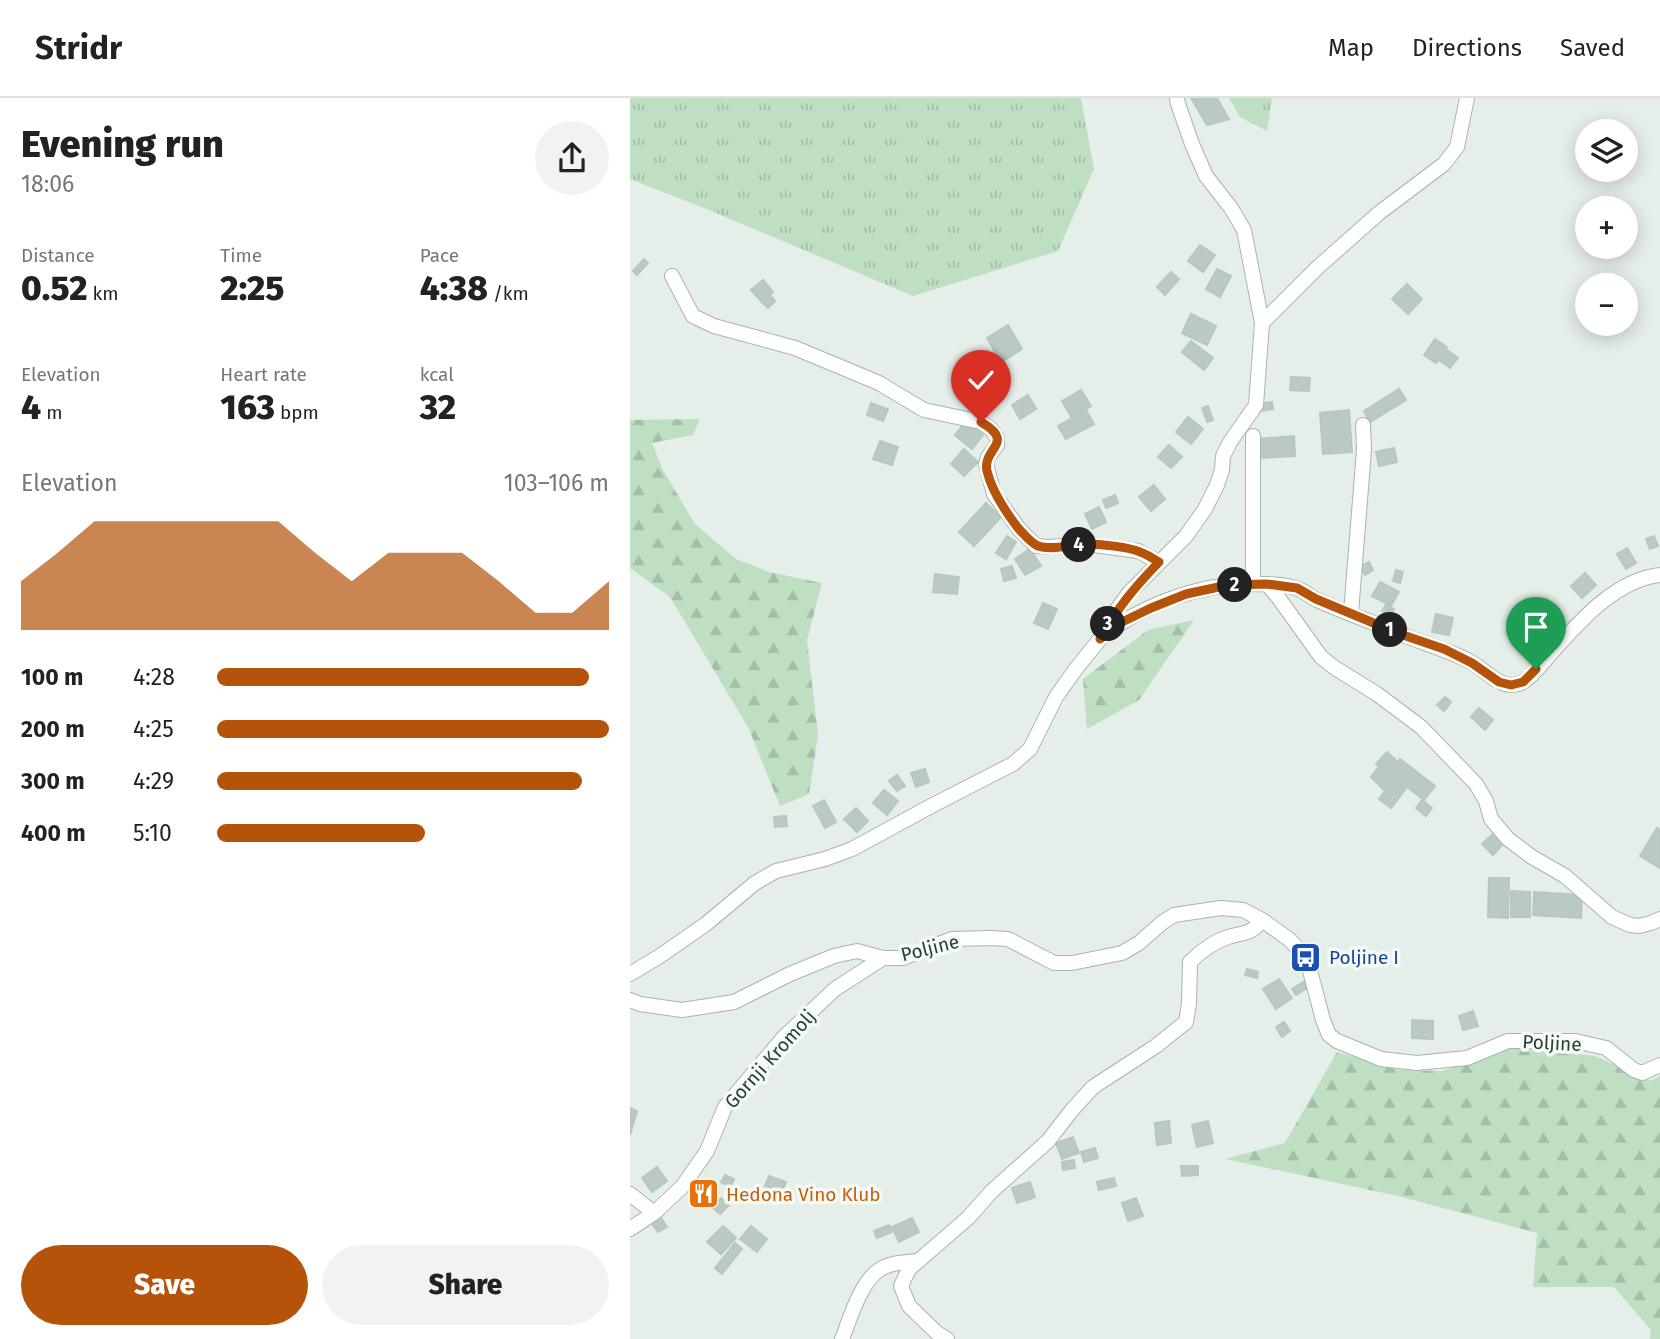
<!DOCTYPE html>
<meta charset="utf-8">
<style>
body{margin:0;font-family:"Fira Sans",sans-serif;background:#f2f2f2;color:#222;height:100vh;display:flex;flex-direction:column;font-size:26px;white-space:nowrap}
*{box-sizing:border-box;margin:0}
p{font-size:23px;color:#767676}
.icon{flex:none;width:38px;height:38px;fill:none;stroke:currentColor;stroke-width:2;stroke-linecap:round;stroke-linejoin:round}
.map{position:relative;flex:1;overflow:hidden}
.sheet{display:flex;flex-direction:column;background:#fff;width:630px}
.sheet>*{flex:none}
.fabs{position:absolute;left:945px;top:21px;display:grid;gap:14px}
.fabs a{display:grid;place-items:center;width:63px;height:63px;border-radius:50%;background:#fff;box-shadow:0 4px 18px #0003;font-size:35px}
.pin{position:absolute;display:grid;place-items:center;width:60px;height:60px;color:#fff;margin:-72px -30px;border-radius:50% 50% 50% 0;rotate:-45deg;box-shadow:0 0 7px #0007}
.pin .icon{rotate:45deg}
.km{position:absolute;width:35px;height:35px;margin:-18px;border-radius:50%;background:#222;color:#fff;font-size:19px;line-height:35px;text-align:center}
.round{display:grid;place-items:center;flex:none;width:74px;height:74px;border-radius:37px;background:#f2f2f2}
.head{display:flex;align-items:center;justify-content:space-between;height:119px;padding:0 21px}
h1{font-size:38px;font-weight:800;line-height:52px}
.stats{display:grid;grid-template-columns:repeat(3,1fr);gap:10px;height:119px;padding:7px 21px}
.stats div{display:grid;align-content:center}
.stats b{font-size:35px;font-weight:800}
.stats small{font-size:19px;font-weight:400}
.stats p{font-size:19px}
.chart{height:196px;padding:14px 21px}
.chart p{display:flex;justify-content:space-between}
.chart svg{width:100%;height:126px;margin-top:7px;fill:#b45309;opacity:.7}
.action{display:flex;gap:14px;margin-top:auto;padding:14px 21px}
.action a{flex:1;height:80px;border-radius:42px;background:#b45309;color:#fff;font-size:28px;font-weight:800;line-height:80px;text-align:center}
.action a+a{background:#f2f2f2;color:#222}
ul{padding:0 21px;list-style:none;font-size:23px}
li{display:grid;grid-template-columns:112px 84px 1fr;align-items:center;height:52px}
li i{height:18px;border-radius:9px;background:#b45309}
header{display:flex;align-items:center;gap:42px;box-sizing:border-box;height:98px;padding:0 35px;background:#fff;border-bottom:2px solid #e0e0e0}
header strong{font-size:33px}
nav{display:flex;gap:38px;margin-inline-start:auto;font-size:24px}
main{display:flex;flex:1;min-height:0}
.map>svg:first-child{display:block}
.grass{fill:url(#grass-tufts)}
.forest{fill:url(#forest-firs)}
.building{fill:#bac9c1;stroke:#b7c8be;stroke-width:2}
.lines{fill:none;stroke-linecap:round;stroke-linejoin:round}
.street-casing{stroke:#a7b6ae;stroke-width:16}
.street{stroke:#fff;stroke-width:14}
.route-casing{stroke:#fff;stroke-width:14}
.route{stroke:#b45309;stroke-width:9}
.labels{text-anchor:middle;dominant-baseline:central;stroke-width:7;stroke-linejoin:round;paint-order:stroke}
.street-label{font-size:19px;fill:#244033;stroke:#f5faf7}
.transit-label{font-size:19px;fill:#164399;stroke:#f5faf7;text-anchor:start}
.food-label{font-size:19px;fill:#c56008;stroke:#f5faf7;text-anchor:start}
</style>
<header>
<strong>Stridr</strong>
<nav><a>Map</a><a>Directions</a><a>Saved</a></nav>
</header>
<main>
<section class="sheet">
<div class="head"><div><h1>Evening run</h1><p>18:06</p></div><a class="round"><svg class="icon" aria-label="share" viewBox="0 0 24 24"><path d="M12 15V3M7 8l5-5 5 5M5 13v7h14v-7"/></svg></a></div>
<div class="stats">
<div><p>Distance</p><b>0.52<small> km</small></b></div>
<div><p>Time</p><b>2:25</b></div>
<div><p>Pace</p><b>4:38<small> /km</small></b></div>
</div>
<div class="stats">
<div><p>Elevation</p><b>4<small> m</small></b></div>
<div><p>Heart rate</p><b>163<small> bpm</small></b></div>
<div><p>kcal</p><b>32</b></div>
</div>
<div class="chart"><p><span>Elevation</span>103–106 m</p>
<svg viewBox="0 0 160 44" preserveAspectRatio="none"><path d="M0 44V27L10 17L20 6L30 6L40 6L50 6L60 6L70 6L80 17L90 27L100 17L110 17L120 17L130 27L140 38L150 38L160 27V44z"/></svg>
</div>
<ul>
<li><b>100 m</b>4:28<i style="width:95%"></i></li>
<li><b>200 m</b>4:25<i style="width:100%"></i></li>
<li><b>300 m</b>4:29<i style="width:93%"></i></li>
<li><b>400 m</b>5:10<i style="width:53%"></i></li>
</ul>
<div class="action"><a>Save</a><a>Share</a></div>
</section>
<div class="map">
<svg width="1030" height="1241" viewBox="0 0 1030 1241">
<defs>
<pattern id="grass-tufts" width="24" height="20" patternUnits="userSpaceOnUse" patternTransform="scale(1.75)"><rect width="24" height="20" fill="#bedfc1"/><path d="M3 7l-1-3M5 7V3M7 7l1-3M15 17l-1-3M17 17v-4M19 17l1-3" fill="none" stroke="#a3c0a6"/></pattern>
<pattern id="forest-firs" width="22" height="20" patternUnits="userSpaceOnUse" patternTransform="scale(1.75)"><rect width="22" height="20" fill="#bedfc1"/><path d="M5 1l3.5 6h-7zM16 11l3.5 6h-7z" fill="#a3c0a6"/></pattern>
</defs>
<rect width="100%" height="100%" fill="#e5eee8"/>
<!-- grass -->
<g class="grass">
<polygon points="0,0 451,0 464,71 428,153 283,198 79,112 0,81"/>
<polygon points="599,0 642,0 637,33 610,19"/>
</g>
<!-- forest -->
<g class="forest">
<polygon points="70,321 63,337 22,345 33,372 65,426 106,461 139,474 192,485 177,542 188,637 179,696 150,708 119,631 40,499 0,470 0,322"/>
<polygon points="564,522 509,602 457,631 453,581 518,532"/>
<polygon points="882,948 965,958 1021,983 1030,978 1030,1241 1020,1241 1021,1232 984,1189 903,1189 907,1135 768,1098 595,1061 655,1045 707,954 770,972 812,973"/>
</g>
<!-- building -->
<g class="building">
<polygon points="561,0 587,0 599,21 577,27"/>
<polygon points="570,147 585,157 573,174 558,163"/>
<polygon points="14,161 18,165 7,177 3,173"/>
<polygon points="587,171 601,178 590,199 576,191"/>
<polygon points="541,174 549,181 535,197 527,189"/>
<polygon points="133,182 143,194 132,204 121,192"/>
<polygon points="777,186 792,201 778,216 762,201"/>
<polygon points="140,197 145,203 138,210 132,204"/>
<polygon points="561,216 586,228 577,247 552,235"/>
<polygon points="378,227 392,251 371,264 357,240"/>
<polygon points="805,241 817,249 806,265 794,257"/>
<polygon points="561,243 583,260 574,272 552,254"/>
<polygon points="817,252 828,260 820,270 809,262"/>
<polygon points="661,279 680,280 679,293 660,292"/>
<polygon points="769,291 776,302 740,324 734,313"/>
<polygon points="451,292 461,308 442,320 432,303"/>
<polygon points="398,297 406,311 390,321 382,307"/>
<polygon points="642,304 643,311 629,313 628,306"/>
<polygon points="241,305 258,311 253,323 237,317"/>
<polygon points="578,308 583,322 577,324 572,310"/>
<polygon points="456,312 464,326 436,341 428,328"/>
<polygon points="719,312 722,354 693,356 690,315"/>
<polygon points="558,319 573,331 561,346 546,334"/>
<polygon points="336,323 353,337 342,351 325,337"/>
<polygon points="664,338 665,358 630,360 628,341"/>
<polygon points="250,343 268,349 262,367 243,361"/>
<polygon points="539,347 552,359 541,370 528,359"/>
<polygon points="764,350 767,364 749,368 746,354"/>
<polygon points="334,351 348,364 334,378 321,366"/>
<polygon points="524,387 535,401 521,413 509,399"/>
<polygon points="485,397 488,405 476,410 473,402"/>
<polygon points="356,405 371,419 344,448 329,434"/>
<polygon points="469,409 476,424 462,431 455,416"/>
<polygon points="377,438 386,444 376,461 366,455"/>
<polygon points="1024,438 1028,448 1020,451 1016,441"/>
<polygon points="997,450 1006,465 996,471 987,456"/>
<polygon points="400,451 411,468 395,477 385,461"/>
<polygon points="739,464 743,472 735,477 730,468"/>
<polygon points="382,468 386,480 374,483 371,471"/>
<polygon points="766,472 773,474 770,485 763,483"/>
<polygon points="955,475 966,487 952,500 941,488"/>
<polygon points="305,476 329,479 327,496 303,494"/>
<polygon points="750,484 769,494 761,508 742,498"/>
<polygon points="413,505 427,511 418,531 404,525"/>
<polygon points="756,507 764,511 761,518 752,513"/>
<polygon points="806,516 823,520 819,537 802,534"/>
<polygon points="815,599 821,604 814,613 807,607"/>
<polygon points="849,610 863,622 855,632 841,619"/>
<polygon points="757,654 768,664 770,661 805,688 794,702 777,689 761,710 749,701 755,693 741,679 749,668 746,666"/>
<polygon points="295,671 299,684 286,689 281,675"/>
<polygon points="267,677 275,688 267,693 259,683"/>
<polygon points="254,692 268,703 257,717 243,705"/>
<polygon points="194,702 206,724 195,730 183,708"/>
<polygon points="792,702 802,710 796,718 786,710"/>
<polygon points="226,710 238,723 227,734 214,721"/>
<polygon points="156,718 157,728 145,729 144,719"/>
<polygon points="1027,730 1030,732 1030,770 1010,758"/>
<polygon points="864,735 874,745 863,757 852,746"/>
<polygon points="859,780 879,780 878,820 858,819"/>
<polygon points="881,793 900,794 900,819 881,819"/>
<polygon points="904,794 952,797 951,820 903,817"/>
<polygon points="617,871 628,874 627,880 615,877"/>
<polygon points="649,881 662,900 646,911 633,891"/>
<polygon points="675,883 679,889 666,897 662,891"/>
<polygon points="843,913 848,928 833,932 829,918"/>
<polygon points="782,922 803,923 803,941 782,940"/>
<polygon points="654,924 660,933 652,939 646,929"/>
<polygon points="0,1010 7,1013 0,1037"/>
<polygon points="539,1023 541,1045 527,1047 525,1025"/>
<polygon points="578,1023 583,1045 567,1049 562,1027"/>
<polygon points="443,1039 449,1055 432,1061 426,1045"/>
<polygon points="465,1050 468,1060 454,1064 451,1054"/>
<polygon points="444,1062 445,1070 433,1072 432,1064"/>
<polygon points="551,1068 568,1068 568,1077 552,1078"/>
<polygon points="27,1069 37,1083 22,1094 12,1080"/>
<polygon points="95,1077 104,1081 101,1089 91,1084"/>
<polygon points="139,1078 156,1084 148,1105 131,1099"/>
<polygon points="484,1080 486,1088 469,1092 467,1084"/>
<polygon points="400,1084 405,1099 387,1105 382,1090"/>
<polygon points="91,1100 99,1107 90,1116 82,1109"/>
<polygon points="506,1100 513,1118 498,1123 492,1105"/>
<polygon points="29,1117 37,1129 28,1134 20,1123"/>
<polygon points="282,1120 289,1134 269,1144 262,1129"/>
<polygon points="259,1127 262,1134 247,1140 244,1133"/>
<polygon points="93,1128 106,1140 91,1156 77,1144"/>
<polygon points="121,1128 137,1141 127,1154 110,1141"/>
<polygon points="105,1145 112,1151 92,1176 85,1170"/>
</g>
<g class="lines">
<defs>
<g id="street">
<polyline points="547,0 548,6 562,46 576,78 601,110 614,132 632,225"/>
<polyline points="42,178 63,218 84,228 165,250 249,285 294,312 351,324 361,331 367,340 367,347 358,359 356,366 364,396 389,431 406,448 419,449 457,446 508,453 529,464"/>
<polyline points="623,486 623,338"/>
<path d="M 637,486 C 646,487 659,487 668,491 C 675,493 680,499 687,502 C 713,514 740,523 766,534 C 791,545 817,551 841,564 C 857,573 873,595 893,584 C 904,577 914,563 923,553 C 951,522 986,482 1030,477"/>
<polyline points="721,515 734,352 733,327"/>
<path d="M 474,537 C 509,510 555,492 599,487 C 611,486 624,486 637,486 L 648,499 L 691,559 L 705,570 L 747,596 L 791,629 L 846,686 L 856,703 L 861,721 L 878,741 L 902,759 L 935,778 L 982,819 L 1000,827 L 1009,828 L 1021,825 L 1030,821"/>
<polyline points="0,876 30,858 76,826 125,785 146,773 195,761 222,751 303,707 383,666 400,651 426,599 445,572 470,541 483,517 499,495 556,438 575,411 587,387 592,372 593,358 600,344 626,307 632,225 687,170 749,115 814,66 827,49 837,0"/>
<polyline points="0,902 10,906 52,912 104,904 160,876 204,858 227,853 253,860 273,860 322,841 360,840 378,841 424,865 442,865 492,855 509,845 533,824 544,817 591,810 613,812 632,822 660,842 669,852 679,869 693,922 699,937 707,943 751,961 787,965 837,960 878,943 945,943 976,950 1004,972 1012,975 1030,967"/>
<polyline points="0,1096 24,1115"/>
<polyline points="0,1131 24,1115 52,1089 77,1053 95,1009 154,939 205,891 253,860"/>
<path d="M 212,1241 C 220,1221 230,1185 249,1172 C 259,1165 274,1164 286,1163"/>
<path d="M 317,1241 L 307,1235 L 279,1208 L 271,1188 L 279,1171 L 338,1120 L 362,1093 L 418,1043 L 442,1012 L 463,989 L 526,948 L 556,924 L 559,906 L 560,864 C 571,853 583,844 598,839 C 614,834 621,837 632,822"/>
</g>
</defs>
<!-- street casing -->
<use href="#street" class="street-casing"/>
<!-- street -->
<use href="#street" class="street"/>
</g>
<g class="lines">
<defs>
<path id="route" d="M 351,324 C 387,345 352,350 357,373 C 362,394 375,413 388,430 C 393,435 401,445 408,448 C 422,453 442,446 457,446 C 468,446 500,449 510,454 C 517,456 523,461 529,464 C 504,490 488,509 470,541 L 490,525 L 521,510 L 556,496 L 598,487 L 637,486 L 667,490 L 686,501 L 770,536 L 814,551 L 842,565 L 869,584 L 881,587 L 893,584 L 906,571"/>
</defs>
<!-- route casing -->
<use href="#route" class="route-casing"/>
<!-- route -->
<use href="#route" class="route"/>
</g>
<!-- icons -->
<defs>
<symbol id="bus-square" viewBox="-11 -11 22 22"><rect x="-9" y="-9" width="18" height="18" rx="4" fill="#1a4fb4" stroke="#f5faf7"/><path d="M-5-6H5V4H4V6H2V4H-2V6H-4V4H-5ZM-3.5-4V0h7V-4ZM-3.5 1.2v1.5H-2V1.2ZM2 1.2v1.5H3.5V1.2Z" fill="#fff"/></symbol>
<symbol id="restaurant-square" viewBox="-11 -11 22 22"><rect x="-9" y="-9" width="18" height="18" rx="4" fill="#e8710a" stroke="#f5faf7"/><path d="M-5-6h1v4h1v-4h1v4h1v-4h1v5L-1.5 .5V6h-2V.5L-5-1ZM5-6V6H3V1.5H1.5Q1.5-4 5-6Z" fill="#fff"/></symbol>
</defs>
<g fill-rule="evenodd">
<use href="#bus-square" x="658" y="842" width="35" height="35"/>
<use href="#restaurant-square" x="56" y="1078" width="35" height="35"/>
</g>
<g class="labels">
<!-- street labels -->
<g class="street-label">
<text transform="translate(300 850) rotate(-14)">Poljine</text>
<text transform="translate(922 945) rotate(3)">Poljine</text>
<text transform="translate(140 961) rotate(-48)">Gornji Kromolj</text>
</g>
<!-- transit labels -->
<g class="transit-label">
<text x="699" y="859">Poljine I</text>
</g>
<!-- food labels -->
<g class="food-label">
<text x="96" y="1096">Hedona Vino Klub</text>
</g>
</g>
</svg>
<div class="fabs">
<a><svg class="icon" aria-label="layers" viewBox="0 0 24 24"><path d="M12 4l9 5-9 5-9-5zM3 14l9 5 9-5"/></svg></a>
<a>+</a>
<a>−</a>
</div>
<div class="pin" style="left:906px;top:571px;background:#1e9e55"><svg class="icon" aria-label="arrive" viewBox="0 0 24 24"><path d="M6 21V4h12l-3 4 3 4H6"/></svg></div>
<div class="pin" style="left:351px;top:324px;background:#d93025"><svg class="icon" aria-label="check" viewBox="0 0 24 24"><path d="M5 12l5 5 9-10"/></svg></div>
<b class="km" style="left:760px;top:532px">1</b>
<b class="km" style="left:605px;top:487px">2</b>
<b class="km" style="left:478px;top:526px">3</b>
<b class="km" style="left:449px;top:447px">4</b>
</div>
</main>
